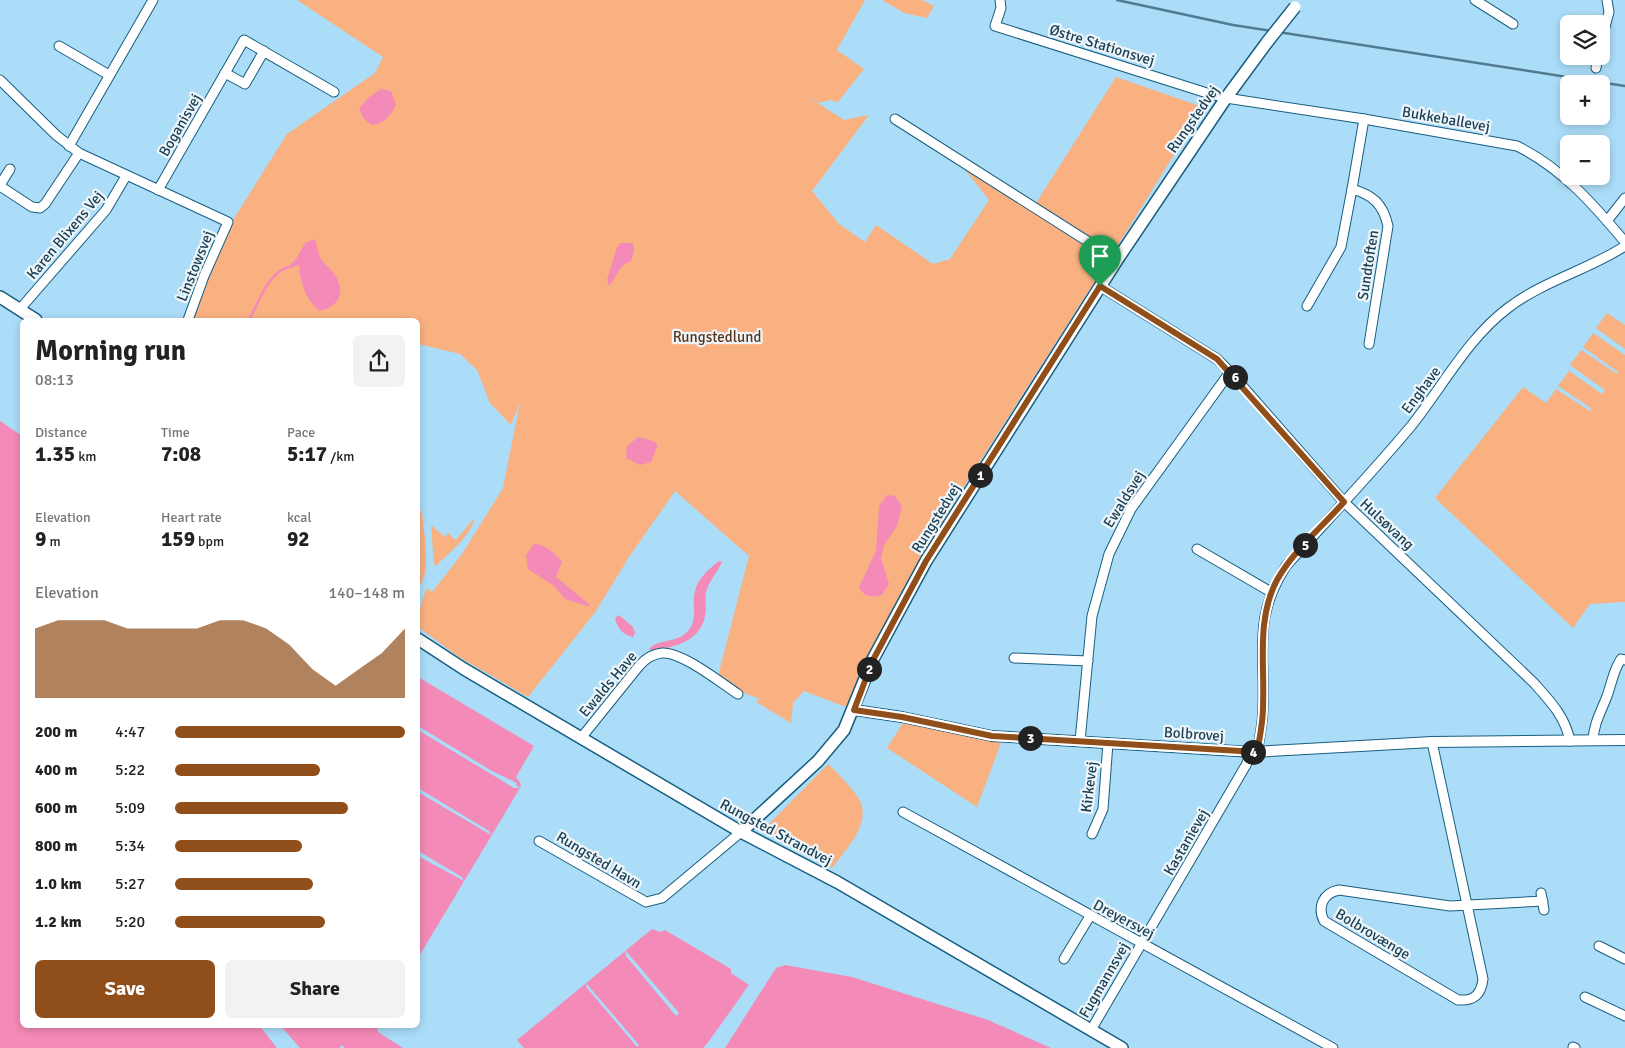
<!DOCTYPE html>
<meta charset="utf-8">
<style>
body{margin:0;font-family:Signika,sans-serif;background:#f2f2f2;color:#222;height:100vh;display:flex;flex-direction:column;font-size:19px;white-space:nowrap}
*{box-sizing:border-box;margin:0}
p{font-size:16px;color:#767676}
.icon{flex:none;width:28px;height:28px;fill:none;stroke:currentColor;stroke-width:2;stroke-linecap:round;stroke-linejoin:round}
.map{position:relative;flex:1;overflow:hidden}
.sheet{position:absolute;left:20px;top:318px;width:400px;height:710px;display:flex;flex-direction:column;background:#fff;border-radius:8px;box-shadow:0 2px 8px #0003}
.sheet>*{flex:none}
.fabs{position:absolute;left:1560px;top:15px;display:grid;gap:10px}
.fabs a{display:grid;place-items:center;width:50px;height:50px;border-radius:8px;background:#fff;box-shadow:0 2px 8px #0003;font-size:25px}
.pin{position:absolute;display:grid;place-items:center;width:42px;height:42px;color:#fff;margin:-51px -21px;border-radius:50% 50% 50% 0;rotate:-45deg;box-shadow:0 0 5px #0007}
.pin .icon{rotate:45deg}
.km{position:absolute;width:25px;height:25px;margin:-12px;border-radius:50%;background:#222;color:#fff;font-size:14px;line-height:25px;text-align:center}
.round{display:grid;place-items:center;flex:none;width:52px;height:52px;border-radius:8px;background:#f2f2f2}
.head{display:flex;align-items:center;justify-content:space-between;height:85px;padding:0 15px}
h1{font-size:28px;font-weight:700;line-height:38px}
.metrics{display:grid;grid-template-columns:repeat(3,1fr);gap:8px;height:85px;padding:5px 15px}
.metrics div{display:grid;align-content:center}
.metrics b{font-size:21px;font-weight:700}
.metrics small{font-size:14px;font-weight:400}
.metrics p{font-size:14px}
.chart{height:140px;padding:10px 15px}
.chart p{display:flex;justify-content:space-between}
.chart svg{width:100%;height:90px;margin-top:5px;fill:#8f4e1a;opacity:.7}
.primary-button{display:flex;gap:10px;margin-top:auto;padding:10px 15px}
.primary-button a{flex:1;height:58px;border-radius:8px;background:#8f4e1a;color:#fff;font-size:20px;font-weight:700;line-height:58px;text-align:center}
.primary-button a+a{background:#f2f2f2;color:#222}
ul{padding:0 15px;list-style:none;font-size:16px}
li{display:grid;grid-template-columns:80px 60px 1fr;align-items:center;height:38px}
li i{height:12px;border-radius:6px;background:#8f4e1a}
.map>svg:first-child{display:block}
.green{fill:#f9b182}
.water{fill:#f48ab7}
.pier{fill:#abdcf8}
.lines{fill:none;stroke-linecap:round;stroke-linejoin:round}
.stream{stroke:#f48ab7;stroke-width:2.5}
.minor-casing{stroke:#185e80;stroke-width:11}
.tertiary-casing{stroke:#185e80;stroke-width:12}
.secondary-casing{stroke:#185e80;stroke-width:14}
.minor{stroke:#fff;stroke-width:9}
.tertiary{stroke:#fff;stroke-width:10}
.secondary{stroke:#fff;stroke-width:11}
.rail{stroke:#517b91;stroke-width:2.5}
.secondary-bridge-casing{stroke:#185e80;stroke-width:14;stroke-linecap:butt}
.secondary-bridge{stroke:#fff;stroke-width:11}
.route-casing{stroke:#fff;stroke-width:10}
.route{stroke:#8f4e1a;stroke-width:6}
.labels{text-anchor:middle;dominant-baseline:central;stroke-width:4.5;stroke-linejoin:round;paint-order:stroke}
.street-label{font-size:15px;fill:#1a3f52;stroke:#eef6fb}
.park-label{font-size:15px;fill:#5a351a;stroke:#eef6fb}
</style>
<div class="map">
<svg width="1625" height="1048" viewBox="0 0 1625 1048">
<rect width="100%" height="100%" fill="#abdcf8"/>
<!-- green -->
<g class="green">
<path d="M 297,0 L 865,0 L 837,50 L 864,69 L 838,102 L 830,100 L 819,103 L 802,93 L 844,120 L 869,115 L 812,191 L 839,224 L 865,242 L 876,225 L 933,264 L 950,259 L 989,200 L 962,166 L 1108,261 L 954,502 L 902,592 L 846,707 L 804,691 L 793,703 L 791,723 L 756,702 L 760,699 L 744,693 L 718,676 L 749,556 L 675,491 L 629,557 L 596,611 L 528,697 L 459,657 L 418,627 C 418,611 421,603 427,588 L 432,592 L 462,554 L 503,488 L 520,402 L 511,425 L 490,403 L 477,370 L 460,354 L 418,344 L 418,320 L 193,320 L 228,228 L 287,134 L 375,73 L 383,57 Z"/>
<polygon points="882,0 922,0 934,6 927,18 904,13"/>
<polygon points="1116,77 1197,105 1200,113 1113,253 1036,203"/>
<polygon points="1607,313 1625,325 1625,349 1596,328"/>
<polygon points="1593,333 1625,355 1625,602 1590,604 1573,628 1435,498 1523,387 1546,403 1556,389 1590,411 1591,408 1558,386 1569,371 1602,394 1605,390 1570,365 1581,350 1617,374 1618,372 1583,347"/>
<path d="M 418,508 L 422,512 C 423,529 433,577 418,586 Z"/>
<path d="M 474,518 C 472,536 448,553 436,566 L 434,564 L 431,525 L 445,537 L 448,533 L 456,540 Z"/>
<polygon points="903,723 1001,743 977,807 887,748"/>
<path d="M 828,764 C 838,774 849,784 857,796 C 875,821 846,849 832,868 L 770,832 L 769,824 Z"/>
</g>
<!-- water -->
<g class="water">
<path d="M 381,89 L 391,91 L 396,105 C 390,116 385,123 372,125 L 364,119 L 359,109 L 368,98 Z"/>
<path d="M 315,239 C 317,245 318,253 321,259 C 325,265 333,270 336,277 C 346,294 337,308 319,311 C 305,298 300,283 299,265 L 290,268 L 288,267 L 296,259 L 305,243 Z"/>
<path d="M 620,243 L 633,243 L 634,251 L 631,261 C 616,267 619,275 609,286 L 607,280 L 616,250 Z"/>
<polygon points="0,421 22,436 22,1025 259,1025 277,1048 0,1048"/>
<polygon points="638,437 653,441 658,445 651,462 640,465 626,458 627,446"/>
<path d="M 887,495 L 895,496 L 902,506 L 897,526 L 884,545 L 881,558 L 889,584 L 882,595 C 870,598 865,597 859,587 L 876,551 L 879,506 Z"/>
<path d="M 534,544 C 545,543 555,554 562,562 L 556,577 L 589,604 L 590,607 L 565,599 L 554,586 L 528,569 L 526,555 Z"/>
<path d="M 719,561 L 722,562 C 718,571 710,580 707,589 C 704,597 707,607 705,616 C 700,642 674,647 652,651 L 649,649 C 658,639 674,643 685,634 C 700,621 691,605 695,591 C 698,578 709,569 719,561 Z"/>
<path d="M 619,615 L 633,627 L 635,633 L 633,637 C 623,635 617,628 615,618 Z"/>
<polygon points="418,677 534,746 516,777 521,784 520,788 418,958"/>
<polygon points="652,929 661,932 665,930 731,969 731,973 749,985 713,1038 703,1048 524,1048 517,1040"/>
<polygon points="785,965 852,977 988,1020 1051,1048 725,1048 776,968"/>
<polygon points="280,1025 377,1025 378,1032 403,1048 344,1048 343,1045 339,1048 300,1048"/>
</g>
<!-- pier -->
<g class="pier">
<polygon points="418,726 492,771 517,783 516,785 520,788 514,788 418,730"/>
<polygon points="418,788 489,831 491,835 418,792"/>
<polygon points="418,851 462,877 464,881 418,856"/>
<polygon points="625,950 679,1013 676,1016 626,956"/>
<polygon points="586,983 639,1045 637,1047 587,988"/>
<polygon points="749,985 751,986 715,1039 704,1048"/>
</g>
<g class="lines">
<!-- stream -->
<path class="stream" d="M 249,320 C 260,301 266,275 288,267"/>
<defs>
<g id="minor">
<path d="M 1000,0 L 1001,8 L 995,26 L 1207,93 L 1226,98 L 1364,119 L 1517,146 C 1562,168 1594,205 1625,242"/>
<polyline points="1475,0 1513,24"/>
<polyline points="1601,42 1609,12 1607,0"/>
<polyline points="59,46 109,75"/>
<polyline points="1596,68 1598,56"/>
<polyline points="225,73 245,84 264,51"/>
<polyline points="0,80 56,135 79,153 228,222 204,276 188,320"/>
<polyline points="895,119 1117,260"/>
<path d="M 1364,119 L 1352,189 C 1373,195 1383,204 1388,226 L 1369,344"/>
<polyline points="69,146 153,0"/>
<polyline points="0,185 10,169"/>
<polyline points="0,186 32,207 40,208 45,204 79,153"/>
<polyline points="158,190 244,40 334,92"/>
<polyline points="1607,221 1625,198"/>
<path d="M 1100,286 L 1217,359 L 1230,372 L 1344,502 L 1533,682 C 1550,701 1565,716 1570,741"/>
<polyline points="1307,306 1341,247 1352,189"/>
<polyline points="20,309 106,210 126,176"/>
<polyline points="1197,549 1271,592"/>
<polyline points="1014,658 1088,661"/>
<path d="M 581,738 L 639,666 C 645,659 652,654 662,653 C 681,651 721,683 738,694"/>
<path d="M 1593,740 C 1594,723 1601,712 1607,696 C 1612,683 1613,671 1621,659 L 1625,660"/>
<polyline points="1080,741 1092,616 1109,554 1131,509 1230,372"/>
<path d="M 1432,742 L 1483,979 C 1481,995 1474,1001 1458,1000 L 1324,921 C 1317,907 1323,893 1339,890 L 1450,906 L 1543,901"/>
<path d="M 1257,752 C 1260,737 1263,722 1263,706 C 1265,650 1253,617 1286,566 C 1328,519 1372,473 1412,425 C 1443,386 1468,338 1508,308 C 1543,281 1588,270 1625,246"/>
<polyline points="903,812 1333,1048"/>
<polyline points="1092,834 1103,809 1108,743"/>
<polyline points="539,841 646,902 662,898 741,832"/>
<polyline points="1541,893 1544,910"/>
<polyline points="1599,946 1625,959"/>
<polyline points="1064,959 1090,916"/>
<polyline points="1585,997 1625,1016"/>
<polyline points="1091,1030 1246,765 1252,752"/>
<polyline points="1573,1047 1575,1048"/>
</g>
<polyline id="tertiary" points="854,710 902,717 992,736 1252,752 1432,742 1625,740"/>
<g id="secondary">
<polyline points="0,297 36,320"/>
<polyline points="418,639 464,669 741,832 837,882 1122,1048"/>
<polyline points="741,832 818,761 844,730 873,659 926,561 1117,260 1226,98 1268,41"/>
</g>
</defs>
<!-- minor casing -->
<use href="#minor" class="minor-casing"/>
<!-- tertiary casing -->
<use href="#tertiary" class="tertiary-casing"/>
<!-- secondary casing -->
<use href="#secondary" class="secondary-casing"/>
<!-- minor -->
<use href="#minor" class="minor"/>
<!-- tertiary -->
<use href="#tertiary" class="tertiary"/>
<!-- secondary -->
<use href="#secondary" class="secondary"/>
<!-- rail -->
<polyline class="rail" points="1117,0 1233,25 1625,86"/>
<defs>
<polyline id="secondary-bridge" points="1268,41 1295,7"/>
</defs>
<!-- secondary-bridge casing -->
<use href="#secondary-bridge" class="secondary-bridge-casing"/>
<!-- secondary-bridge -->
<use href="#secondary-bridge" class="secondary-bridge"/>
</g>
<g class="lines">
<defs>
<path id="route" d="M 1100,286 L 1217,359 L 1344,502 C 1322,527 1293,551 1277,580 C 1256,620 1265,663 1263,707 C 1263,722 1260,737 1257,752 L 992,736 L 902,717 L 854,710 L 873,660 L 926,561 Z"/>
</defs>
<!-- route casing -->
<use href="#route" class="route-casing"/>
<!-- route -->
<use href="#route" class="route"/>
</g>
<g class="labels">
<!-- street labels -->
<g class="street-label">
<text transform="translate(1102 45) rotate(17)">Østre Stationsvej</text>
<text transform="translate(1193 119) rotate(-55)">Rungstedvej</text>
<text transform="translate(1446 119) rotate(10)">Bukkeballevej</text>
<text transform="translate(180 125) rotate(-60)">Boganisvej</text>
<text transform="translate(65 235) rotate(-50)">Karen Blixens Vej</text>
<text transform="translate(1368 265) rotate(-81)">Sundtoften</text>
<text transform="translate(195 266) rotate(-68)">Linstowsvej</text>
<text transform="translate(1421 390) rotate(-53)">Enghave</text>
<text transform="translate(1124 499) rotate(-58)">Ewaldsvej</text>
<text transform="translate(936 518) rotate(-58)">Rungstedvej</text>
<text transform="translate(1387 524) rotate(43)">Hulsøvang</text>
<text transform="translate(608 684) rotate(-50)">Ewalds Have</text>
<text transform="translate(1194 734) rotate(4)">Bolbrovej</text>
<text transform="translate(1089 787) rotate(-83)">Kirkevej</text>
<text transform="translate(776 832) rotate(28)">Rungsted Strandvej</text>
<text transform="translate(1186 842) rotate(-60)">Kastanievej</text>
<text transform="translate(599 860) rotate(31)">Rungsted Havn</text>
<text transform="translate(1124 919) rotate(28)">Dreyersvej</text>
<text transform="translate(1373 934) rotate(31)">Bolbrovænge</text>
<text transform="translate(1104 980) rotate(-60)">Fugmannsvej</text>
</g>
<!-- park labels -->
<g class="park-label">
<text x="717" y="337">Rungstedlund</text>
</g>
</g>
</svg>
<div class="fabs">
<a><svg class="icon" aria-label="layers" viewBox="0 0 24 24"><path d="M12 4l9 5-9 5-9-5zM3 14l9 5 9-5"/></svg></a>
<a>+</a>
<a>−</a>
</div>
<div class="pin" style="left:1100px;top:286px;background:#1e9e55"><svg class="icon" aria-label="arrive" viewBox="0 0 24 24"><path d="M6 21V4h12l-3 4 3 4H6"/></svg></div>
<b class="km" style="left:980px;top:475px">1</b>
<b class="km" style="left:869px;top:669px">2</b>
<b class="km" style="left:1030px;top:738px">3</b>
<b class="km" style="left:1253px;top:752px">4</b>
<b class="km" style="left:1305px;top:545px">5</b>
<b class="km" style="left:1235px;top:377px">6</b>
<section class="sheet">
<div class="head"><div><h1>Morning run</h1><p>08:13</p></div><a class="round"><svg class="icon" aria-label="share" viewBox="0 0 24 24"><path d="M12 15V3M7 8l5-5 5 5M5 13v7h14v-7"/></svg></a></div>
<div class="metrics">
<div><p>Distance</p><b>1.35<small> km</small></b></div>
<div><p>Time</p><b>7:08</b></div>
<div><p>Pace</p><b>5:17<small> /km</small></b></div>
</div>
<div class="metrics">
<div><p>Elevation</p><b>9<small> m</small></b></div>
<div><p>Heart rate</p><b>159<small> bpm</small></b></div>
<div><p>kcal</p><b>92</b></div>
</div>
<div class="chart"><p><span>Elevation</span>140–148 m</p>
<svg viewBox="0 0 160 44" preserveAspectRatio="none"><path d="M0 44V10L10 6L20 6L30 6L40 10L50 10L60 10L70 10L80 6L90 6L100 10L110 18L120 30L130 38L140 30L150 22L160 10V44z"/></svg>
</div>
<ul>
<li><b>200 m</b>4:47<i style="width:100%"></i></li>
<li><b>400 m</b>5:22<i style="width:63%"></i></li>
<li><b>600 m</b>5:09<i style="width:75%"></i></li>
<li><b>800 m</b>5:34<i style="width:55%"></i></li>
<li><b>1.0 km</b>5:27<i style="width:60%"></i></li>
<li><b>1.2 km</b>5:20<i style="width:65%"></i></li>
</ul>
<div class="primary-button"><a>Save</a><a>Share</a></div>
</section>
</div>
